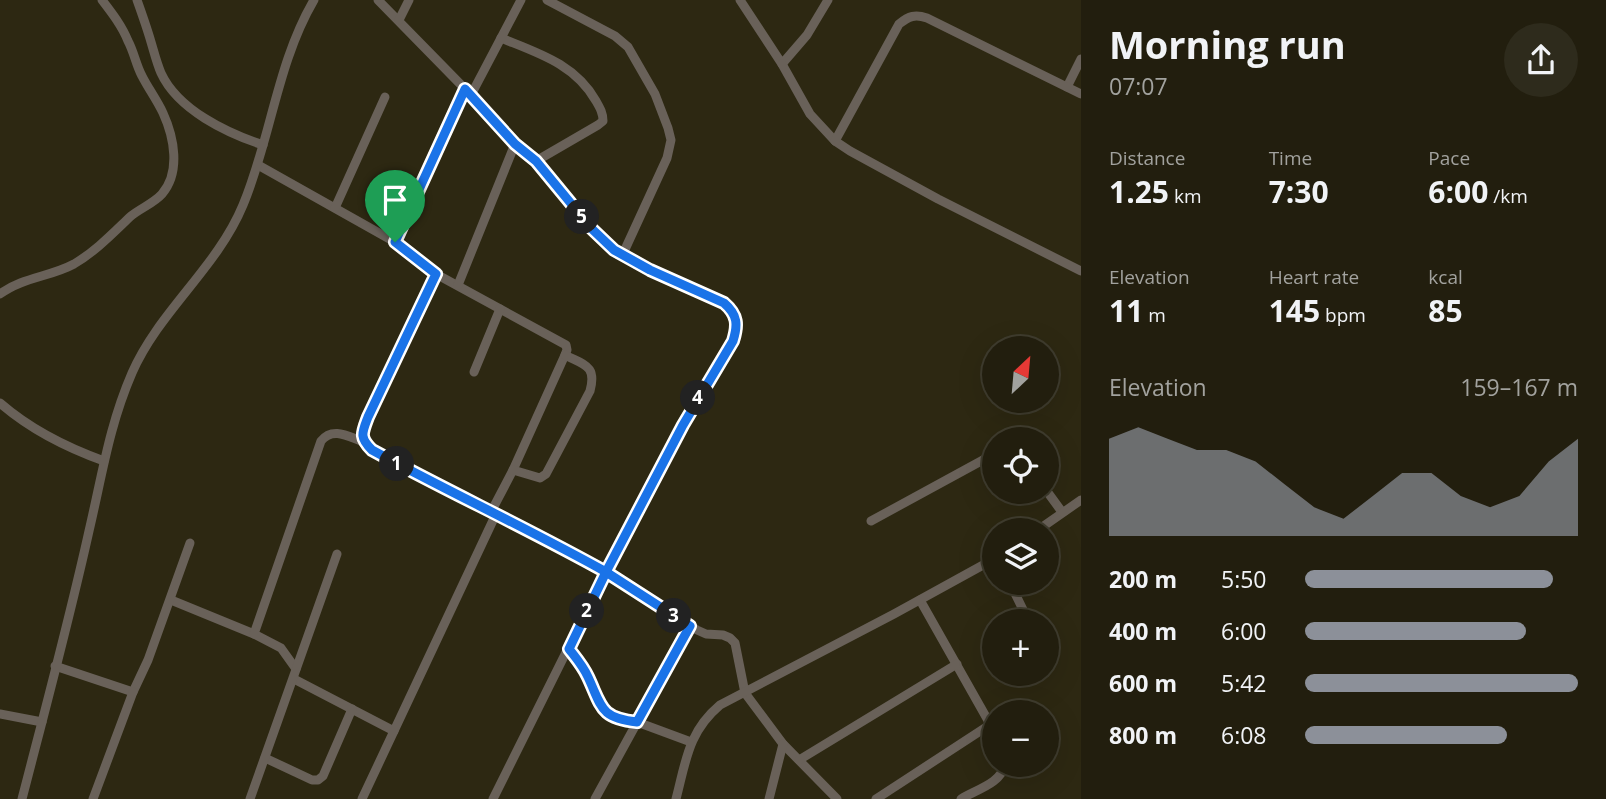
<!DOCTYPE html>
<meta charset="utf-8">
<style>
body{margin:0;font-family:"Open Sans",sans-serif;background:#2e2b1c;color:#f1f3f6;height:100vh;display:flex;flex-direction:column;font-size:26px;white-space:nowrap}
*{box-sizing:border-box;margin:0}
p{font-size:23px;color:#a2a29e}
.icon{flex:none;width:38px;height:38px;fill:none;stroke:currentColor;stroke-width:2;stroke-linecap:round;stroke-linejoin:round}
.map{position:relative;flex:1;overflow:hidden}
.details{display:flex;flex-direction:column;background:#221e0e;width:525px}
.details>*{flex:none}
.needle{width:46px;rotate:26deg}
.buttons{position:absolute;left:982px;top:336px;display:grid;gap:14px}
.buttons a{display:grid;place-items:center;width:77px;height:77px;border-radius:50%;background:#221e0e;box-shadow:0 7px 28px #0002,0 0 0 2px #3f3c2e;font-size:35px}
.pin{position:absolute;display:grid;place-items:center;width:60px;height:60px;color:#fff;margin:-72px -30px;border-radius:50% 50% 50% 0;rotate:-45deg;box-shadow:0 0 7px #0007}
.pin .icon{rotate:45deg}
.km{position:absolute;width:35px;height:35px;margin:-18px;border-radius:50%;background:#222;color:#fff;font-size:19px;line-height:35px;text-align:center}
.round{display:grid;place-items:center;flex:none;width:74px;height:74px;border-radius:37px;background:#2e2b1c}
.head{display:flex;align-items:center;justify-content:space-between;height:119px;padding:0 28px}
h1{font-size:38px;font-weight:700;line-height:52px}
.metrics{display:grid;grid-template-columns:repeat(3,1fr);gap:10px;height:119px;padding:7px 28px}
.metrics div{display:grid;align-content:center}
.metrics b{font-size:30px;font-weight:700}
.metrics small{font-size:19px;font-weight:400}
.metrics p{font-size:19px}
.chart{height:196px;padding:14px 28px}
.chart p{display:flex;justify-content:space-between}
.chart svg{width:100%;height:126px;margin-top:7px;fill:#8c9099;opacity:.7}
ul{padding:0 28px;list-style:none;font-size:23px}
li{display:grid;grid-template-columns:112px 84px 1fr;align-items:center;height:52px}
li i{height:18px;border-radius:9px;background:#8c9099}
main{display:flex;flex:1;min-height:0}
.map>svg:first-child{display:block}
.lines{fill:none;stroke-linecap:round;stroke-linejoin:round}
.minor{stroke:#696159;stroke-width:9}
.route-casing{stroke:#fff;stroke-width:14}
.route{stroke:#1a73e8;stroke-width:9}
</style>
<main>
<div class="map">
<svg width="1081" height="799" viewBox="0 0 1081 799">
<rect width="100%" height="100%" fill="#2d2812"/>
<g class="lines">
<!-- minor -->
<g class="minor">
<path d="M 137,0 C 142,14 147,28 151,42 C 154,52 157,64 161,73 C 178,110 227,133 263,145"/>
<path d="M 378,0 L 471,95 L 515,144 L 536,161 L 602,240 L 622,256 L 650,270 L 724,303 C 738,314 738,325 733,341 L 683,424 L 606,572 L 493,799"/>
<polyline points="547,0 615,36 628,47 655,94 668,128 671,140 667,158 622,256"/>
<polyline points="740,0 782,64 807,35 828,0"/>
<polyline points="399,20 409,0"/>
<path d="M 501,38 C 538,53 575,64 596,101 C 600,108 603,113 603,121 L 598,125 L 536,161"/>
<polyline points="782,64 810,114 835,141 850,151 938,199 1081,271"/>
<polyline points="1067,87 1081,59"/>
<polyline points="471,95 521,0"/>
<path d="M 835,141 L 899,24 C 909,16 915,14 927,18 L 1081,94"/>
<polyline points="258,165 395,242 436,274 566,345 567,350 565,355 513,470 491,512"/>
<polyline points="335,208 385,97"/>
<polyline points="395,242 465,89"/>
<path d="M 436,274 L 368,417 C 362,433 359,437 372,450 L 439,486 L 554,543 L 606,572 L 697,630 L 706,634 L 723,635 L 730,638 L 735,643 L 745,693 L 783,744 L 837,799"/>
<polyline points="458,285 515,144"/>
<path d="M 0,294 C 23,277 50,277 74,264 C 96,251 113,233 131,216 C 141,208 154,203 162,194 C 181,172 174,137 163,113 C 157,100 148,88 142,76 C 136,65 134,52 128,41 C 122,26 112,13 102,0"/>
<polyline points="474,372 500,309"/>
<path d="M 0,403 C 31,430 65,447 104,461"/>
<path d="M 513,470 L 540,478 L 546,474 L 590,391 C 597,365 584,365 565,355"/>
<polyline points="1046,490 1062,512"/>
<polyline points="871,521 994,454"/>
<polyline points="1038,530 1081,500"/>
<polyline points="1010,583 1028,620"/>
<polyline points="171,600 254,634"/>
<polyline points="920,600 994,731"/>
<polyline points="569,649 582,665 598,702 609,715 618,720 637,722 691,742"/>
<polyline points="55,666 133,692 148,660 190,543"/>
<path d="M 296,669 L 281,648 L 254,634 L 321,441 C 333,426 349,437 364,442"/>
<polyline points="294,679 394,731"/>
<polyline points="0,714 42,722"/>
<polyline points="265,758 312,780 318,780 323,776 352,709"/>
<polyline points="799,760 957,664"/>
<path d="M 22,799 C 45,710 69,621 89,531 C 102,476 109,426 132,373 C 159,311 217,268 243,205 C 271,138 277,63 314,0"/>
<polyline points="93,799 133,692"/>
<polyline points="250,799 337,554"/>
<polyline points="362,799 496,514"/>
<polyline points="595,799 690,626"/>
<path d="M 676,799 C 686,761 688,732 720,705 L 894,614 L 994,559"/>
<polyline points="769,799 783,744"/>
<polyline points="876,799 991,724"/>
<path d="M 961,799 C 977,789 1000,784 1005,765"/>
</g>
</g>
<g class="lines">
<defs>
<path id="route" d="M 395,242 L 436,274 L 368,417 C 362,433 359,437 372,450 C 449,492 529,529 606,572 L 569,649 C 576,658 583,666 588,677 C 602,707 600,718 637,722 L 690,626 L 606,572 L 683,425 L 733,341 C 738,325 738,315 724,303 L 650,270 L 614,250 L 592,229 L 536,161 L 515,144 L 465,89 L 395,242"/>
</defs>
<!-- route casing -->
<use href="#route" class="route-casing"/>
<!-- route -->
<use href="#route" class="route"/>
</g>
</svg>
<div class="buttons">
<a><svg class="needle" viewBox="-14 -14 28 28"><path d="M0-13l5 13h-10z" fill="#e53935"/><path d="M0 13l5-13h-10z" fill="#a2a29e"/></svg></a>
<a><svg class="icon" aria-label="locate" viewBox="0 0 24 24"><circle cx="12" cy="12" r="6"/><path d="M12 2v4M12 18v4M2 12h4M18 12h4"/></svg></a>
<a><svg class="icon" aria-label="layers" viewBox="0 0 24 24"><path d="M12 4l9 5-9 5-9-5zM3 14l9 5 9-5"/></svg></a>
<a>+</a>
<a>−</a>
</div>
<div class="pin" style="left:395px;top:242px;background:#1e9e55"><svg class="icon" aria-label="arrive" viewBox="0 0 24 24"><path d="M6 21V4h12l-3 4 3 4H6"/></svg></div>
<b class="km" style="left:397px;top:464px">1</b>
<b class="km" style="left:587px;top:611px">2</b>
<b class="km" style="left:674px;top:616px">3</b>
<b class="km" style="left:698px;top:398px">4</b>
<b class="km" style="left:582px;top:217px">5</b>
</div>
<section class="details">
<div class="head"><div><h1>Morning run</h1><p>07:07</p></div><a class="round"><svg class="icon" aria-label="share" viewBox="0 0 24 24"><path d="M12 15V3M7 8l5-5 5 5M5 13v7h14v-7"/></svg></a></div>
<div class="metrics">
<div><p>Distance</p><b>1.25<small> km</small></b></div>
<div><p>Time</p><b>7:30</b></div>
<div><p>Pace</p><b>6:00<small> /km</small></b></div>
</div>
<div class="metrics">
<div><p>Elevation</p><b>11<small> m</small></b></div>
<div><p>Heart rate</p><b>145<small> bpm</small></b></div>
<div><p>kcal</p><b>85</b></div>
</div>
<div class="chart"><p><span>Elevation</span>159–167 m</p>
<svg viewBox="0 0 160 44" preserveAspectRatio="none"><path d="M0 44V10L10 6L20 10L30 14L40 14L50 18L60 26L70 34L80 38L90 30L100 22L110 22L120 30L130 34L140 30L150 18L160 10V44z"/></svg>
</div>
<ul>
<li><b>200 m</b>5:50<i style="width:91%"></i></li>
<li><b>400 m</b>6:00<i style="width:81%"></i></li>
<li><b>600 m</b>5:42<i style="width:100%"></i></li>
<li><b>800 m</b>6:08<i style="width:74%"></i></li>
</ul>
</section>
</main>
